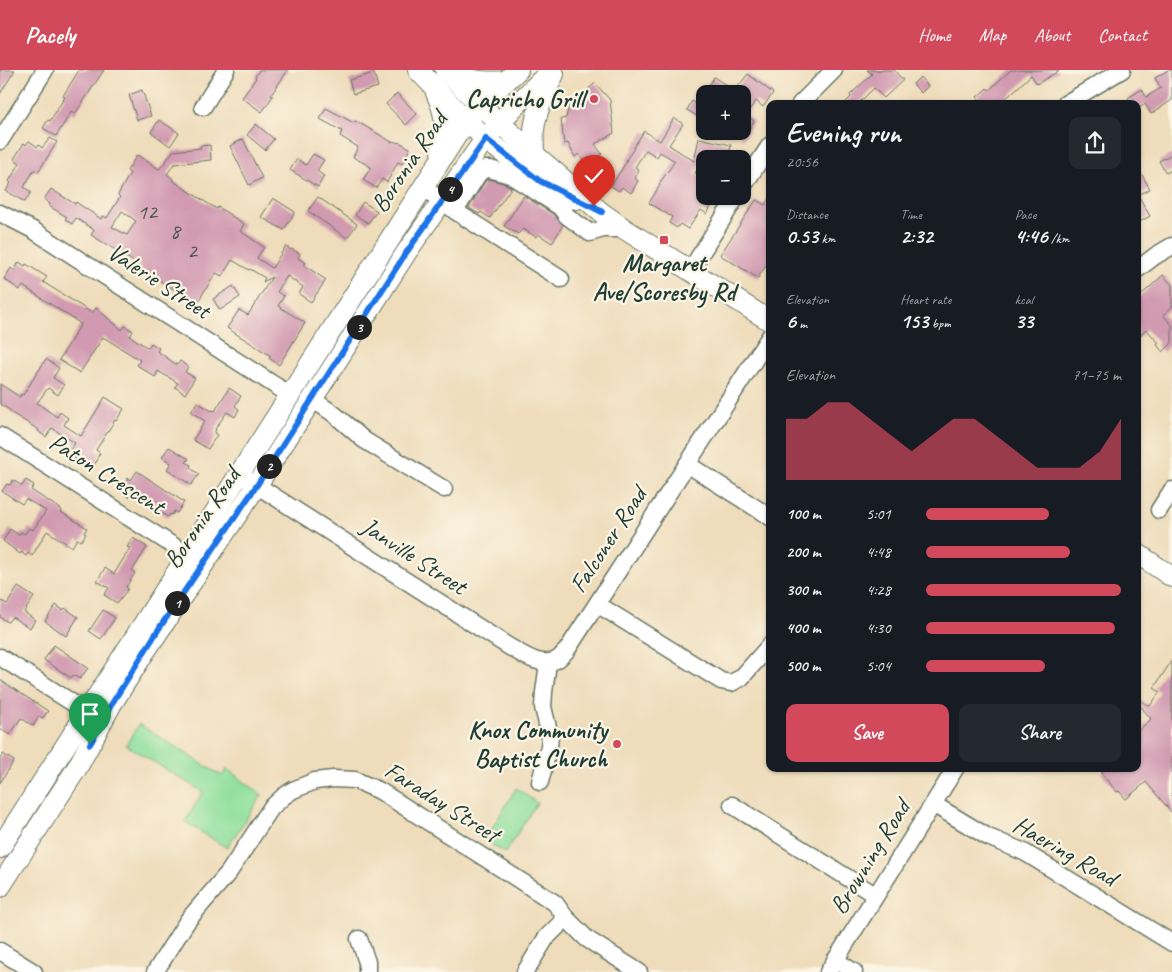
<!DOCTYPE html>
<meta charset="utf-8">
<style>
body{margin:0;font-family:Caveat,sans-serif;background:#242831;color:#f1f3f6;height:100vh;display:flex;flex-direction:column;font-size:19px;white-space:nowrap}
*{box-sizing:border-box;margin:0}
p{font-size:16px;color:#9ea1a6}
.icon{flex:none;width:28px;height:28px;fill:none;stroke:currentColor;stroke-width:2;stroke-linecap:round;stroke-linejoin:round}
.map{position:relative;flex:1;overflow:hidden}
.drawer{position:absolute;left:766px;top:30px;width:375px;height:672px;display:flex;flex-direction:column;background:#171b24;border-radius:10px;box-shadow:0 1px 4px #0004}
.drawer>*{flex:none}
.buttons{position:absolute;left:696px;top:15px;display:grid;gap:10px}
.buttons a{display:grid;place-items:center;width:55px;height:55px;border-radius:10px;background:#171b24;box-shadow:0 1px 4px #0004;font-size:25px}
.pin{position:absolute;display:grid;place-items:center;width:42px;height:42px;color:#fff;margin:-51px -21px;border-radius:50% 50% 50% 0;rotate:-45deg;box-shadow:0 0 5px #0007}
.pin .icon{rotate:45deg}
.km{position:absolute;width:25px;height:25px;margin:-12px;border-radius:50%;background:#222;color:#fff;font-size:14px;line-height:25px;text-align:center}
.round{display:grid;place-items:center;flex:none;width:52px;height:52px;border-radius:10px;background:#242831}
.overview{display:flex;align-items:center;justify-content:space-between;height:85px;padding:0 20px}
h1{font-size:28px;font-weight:700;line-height:38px}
.stats{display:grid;grid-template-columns:repeat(3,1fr);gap:8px;height:85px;padding:5px 20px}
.stats div{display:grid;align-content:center}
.stats b{font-size:21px;font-weight:700}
.stats small{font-size:14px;font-weight:400}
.stats p{font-size:14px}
.chart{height:140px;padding:10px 20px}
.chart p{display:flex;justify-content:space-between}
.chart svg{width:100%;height:90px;margin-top:5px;fill:#d1495b;opacity:.7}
.cta{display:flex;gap:10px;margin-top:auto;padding:10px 20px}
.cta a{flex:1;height:58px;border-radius:10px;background:#d1495b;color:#fff;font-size:20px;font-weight:700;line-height:58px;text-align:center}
.cta a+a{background:#242831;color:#f1f3f6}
ul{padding:0 20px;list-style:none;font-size:16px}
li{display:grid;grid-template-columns:80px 60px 1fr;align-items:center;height:38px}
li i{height:12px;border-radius:6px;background:#d1495b}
header{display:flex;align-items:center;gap:30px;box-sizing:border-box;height:70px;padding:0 25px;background:#d1495b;color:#fff}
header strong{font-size:24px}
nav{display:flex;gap:28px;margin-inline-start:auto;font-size:18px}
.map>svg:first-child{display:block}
.green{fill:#92e09e;stroke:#588e69}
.building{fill:#d19ab1;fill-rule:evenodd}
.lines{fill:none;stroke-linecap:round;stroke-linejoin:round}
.minor-casing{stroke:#677563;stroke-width:19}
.major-casing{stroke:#677563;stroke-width:22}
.minor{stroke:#fff;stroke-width:16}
.major{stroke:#fff;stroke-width:20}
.route-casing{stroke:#fff;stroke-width:10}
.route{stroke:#1a73e8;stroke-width:6}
.poi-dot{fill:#d1495b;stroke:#fcf5e5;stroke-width:2}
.labels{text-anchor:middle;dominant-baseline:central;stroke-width:4.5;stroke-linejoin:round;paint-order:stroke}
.number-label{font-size:22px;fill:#4c5453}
.poi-label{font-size:25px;font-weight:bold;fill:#1f3d34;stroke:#fcf5e5;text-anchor:end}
.street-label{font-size:25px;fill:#1f3d34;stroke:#fcf5e5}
</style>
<header>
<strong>Pacely</strong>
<nav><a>Home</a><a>Map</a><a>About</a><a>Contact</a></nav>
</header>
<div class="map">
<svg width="1172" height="902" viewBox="0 0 1172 902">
<rect width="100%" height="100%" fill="#fcf5e5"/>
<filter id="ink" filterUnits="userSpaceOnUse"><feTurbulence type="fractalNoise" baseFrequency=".02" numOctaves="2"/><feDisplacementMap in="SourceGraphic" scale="10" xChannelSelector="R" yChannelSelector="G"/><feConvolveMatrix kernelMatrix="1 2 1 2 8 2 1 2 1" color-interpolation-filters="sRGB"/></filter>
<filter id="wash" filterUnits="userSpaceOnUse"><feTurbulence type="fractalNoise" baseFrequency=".0096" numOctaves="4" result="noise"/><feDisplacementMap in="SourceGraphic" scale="20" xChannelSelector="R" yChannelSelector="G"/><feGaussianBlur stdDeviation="1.12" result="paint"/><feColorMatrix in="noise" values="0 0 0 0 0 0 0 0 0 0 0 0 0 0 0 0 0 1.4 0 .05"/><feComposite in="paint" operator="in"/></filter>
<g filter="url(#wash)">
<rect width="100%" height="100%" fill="#eedcba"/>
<!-- green -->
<g class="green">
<polygon points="139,654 222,706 227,699 262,725 227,778 185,752 203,722 126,675"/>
<polygon points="516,718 537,733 505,783 485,770"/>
</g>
<g id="blocks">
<!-- building -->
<g class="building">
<polygon points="0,0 15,0 0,24"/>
<polygon points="79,0 104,0 75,44 71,42 56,66 43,58 48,50 50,51 65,27 63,26"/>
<polygon points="259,0 288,0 271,25 273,26 262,42 242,28 256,8 255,7"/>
<polygon points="867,0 894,0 903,10 884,28 874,18 858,34 844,34 851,27 850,25 872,4"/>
<polygon points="1011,0 1060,0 1037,14 1031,5 1000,34 984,34 977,27 987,18 989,20"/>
<polygon points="1168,0 1172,0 1172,30 1151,44 1145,34 1138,39 1138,34 1132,34 1128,28 1142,19 1146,27 1161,18 1155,8"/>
<polygon points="374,3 378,17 353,24 349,10"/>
<polygon points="748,4 773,23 763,37 756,31 745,45 754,51 742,70 742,24 736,19"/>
<polygon points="714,7 730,18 726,24 720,24 708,16"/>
<polygon points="920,7 928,16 921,23 913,14"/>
<polygon points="595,13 610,30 614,63 595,74 602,84 585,94 579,84 575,87 568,73 564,74 561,49 566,48 569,34 578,37 581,26"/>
<polygon points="142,20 151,46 137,50 129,25"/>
<polygon points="397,23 417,44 406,55 386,34"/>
<polygon points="692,31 705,39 705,51 687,40"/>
<polygon points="326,38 354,53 355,51 363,55 392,72 393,71 398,73 399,72 410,78 402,94 398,92 387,112 382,109 376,118 363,110 371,97 353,87 358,77 340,66 342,61 320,49"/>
<polygon points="674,48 683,54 669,75 694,91 699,68 731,75 728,89 706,85 695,103 705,110 705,126 715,126 710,134 712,135 707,144 701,140 688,159 680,154 677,158 669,153 672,147 649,133 660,115 659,114 675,91 660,82 657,87 646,80 635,97 639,100 635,108 638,111 631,123 622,117 619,121 611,116 627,91 626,90 634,78 633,78 644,61 660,71"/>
<polygon points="159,50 179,63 170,76 151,62"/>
<polygon points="256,54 274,69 265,80 247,65"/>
<polygon points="50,68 57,72 38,102 34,100 24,117 31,122 25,132 6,121 11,113 9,111 20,93 14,89 24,73 26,75 29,71 38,77 39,75 42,78"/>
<polygon points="243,69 262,108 249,115 230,76"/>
<path d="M 210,75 L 211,90 L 174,94 L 167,104 L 173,109 L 172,110 L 207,133 L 217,139 L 218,137 L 244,154 L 240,161 L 264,177 L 257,188 L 272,198 L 286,176 L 291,180 L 292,179 L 300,184 L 298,188 L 306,193 L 304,195 L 326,210 L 311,232 L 299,224 L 303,217 L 287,206 L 277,222 L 284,226 L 278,236 L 305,253 L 279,295 L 269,288 L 271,286 L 227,258 L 239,240 L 248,245 L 272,207 L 263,212 L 265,208 L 250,199 L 249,200 L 232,190 L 222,206 L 216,203 L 197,233 L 150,205 L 140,198 L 141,197 L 119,182 L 91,165 L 94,160 L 76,148 L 72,154 L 65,149 L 67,147 L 49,136 L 50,134 L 44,129 L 51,119 L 75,134 L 76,132 L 101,149 L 103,146 L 107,148 L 120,127 L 118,125 L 130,103 L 127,101 L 137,85 L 159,99 L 164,94 L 173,81 L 201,78 L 200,76 ZM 122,141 L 136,151 L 127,165 L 112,157 Z"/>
<polygon points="313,84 324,90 317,101 324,106 318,117 290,100 297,89 306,95"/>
<polygon points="1172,84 1172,100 1166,103 1159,91"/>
<polygon points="1138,98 1150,119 1138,125 1150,146 1138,153"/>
<polygon points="489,109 506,114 511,118 490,148 481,142 479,144 469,138 486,110"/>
<polygon points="524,126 553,144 563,155 552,173 538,164 536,167 523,159 518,164 504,156"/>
<polygon points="318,127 357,154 347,168 308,141"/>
<polygon points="770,127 770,189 758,208 720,185 756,130 765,135"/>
<polygon points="273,128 295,142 284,160 261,147"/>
<polygon points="363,132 377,141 368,153 355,145"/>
<polygon points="19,192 25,196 26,194 47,207 43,212 92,243 96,238 122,260 125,256 133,261 130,266 148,278 151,273 159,278 157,281 177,295 180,291 188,297 185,302 195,308 185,324 175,317 178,313 158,301 155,307 137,295 140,290 103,267 80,303 59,290 81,254 23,216 20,220 4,209 11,198 14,201"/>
<polygon points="1163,205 1172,215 1172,237 1163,245 1172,255 1172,273 1163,282 1157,275 1159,273 1146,259 1138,268 1138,228"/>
<polygon points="233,216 240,227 220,240 213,229"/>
<polygon points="46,289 59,298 53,308 64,315 58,325 48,318 37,333 57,347 60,342 68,348 64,355 81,366 105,327 124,339 116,351 115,350 96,380 100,383 97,388 98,389 92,399 68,384 75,373 52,358 46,367 38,361 39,360 10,342 11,341 0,334 0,314 20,327 21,324 23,325"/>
<polygon points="229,318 241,326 235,336 239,339 235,347 227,342 215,359 216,360 214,363 217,365 208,379 193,370 205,351 191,342 197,332 212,341 212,340 215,341"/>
<polygon points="169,377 189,389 186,392 191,395 190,398 199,404 191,415 167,399 171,393 162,387"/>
<polygon points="137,401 184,432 177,443 174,441 172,445 170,444 168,447 131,424 129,427 120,421 128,408 131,410"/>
<polygon points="13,410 22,416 26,410 34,415 31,420 62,440 61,442 87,458 84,463 86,464 81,471 77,469 72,477 47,461 32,486 28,483 26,486 21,482 20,484 3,471 10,459 19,465 21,462 25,464 29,458 33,460 46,441 26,429 22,434 2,421 7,414 10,415"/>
<polygon points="133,468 147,477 132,501 135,503 126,517 128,519 117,533 104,525 109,518 97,511 105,498 114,504 130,478 127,477"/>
<polygon points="18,517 34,527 24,542 35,550 30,558 12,547 8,552 0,547 0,530 7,534"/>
<polygon points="56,535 63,540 65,538 78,547 66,566 45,551"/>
<polygon points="103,540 115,548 101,569 89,561"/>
<polygon points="54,575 88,598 80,609 73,605 71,608 44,590"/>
<polygon points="1172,590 1172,743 1146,712 1126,729 1119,721 1117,722 1101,703 1106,699 1138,699 1138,661 1151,649 1138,633 1138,629 1150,636 1160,622 1154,618"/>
<polygon points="0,610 48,641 43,648 39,646 33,656 21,648 10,665 0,659"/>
<polygon points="3,684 14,691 0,713 0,689"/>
</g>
</g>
</g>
<g filter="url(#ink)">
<use href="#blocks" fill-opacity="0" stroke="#677563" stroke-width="1"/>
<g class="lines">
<defs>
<g id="minor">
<polyline points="800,34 834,0"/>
<polyline points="1065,34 1122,0"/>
<polyline points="203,37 226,0"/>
<polyline points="0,71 45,0"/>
<polyline points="423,117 461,145 561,209"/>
<polyline points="742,118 770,75"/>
<polyline points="455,141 479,103 485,99 490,99 510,105 560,137 567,146 590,163 603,159 625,159"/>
<polyline points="0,143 33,160 290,325"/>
<polyline points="1138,199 1155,186 1172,176"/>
<polyline points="690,201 737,126"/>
<polyline points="312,329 334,344 364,370 444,419"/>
<polyline points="0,366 188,485"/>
<polyline points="687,394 770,447"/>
<path d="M 239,404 L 508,576 C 522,584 542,599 558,589 C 561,587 564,583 567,580 L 770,266"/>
<polyline points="1159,440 1172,420"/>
<polyline points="597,534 721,611 731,613 741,608 770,575"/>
<polyline points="0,587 87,642"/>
<polyline points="540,712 549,677 550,666 543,637 544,622 548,593"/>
<polyline points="933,734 988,767 1024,782 1172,873"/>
<polyline points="732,735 875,825"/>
<polyline points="359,869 367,892 367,902"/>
<polyline points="0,881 34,902"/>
<polyline points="835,890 854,902"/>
<polyline points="155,902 188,850 229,802 271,738 284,726 293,720 315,711 333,709 355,710 380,721 555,833 566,848 587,869 639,902"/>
<polyline points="525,902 546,868 566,848"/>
<polyline points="828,902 955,699"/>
</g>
<g id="major">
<polyline points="418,0 456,40 485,69 540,111 576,129"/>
<polyline points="445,0 480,35 534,84 602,143 626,160 770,251"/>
<path d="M 452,1 C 473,13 483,12 506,11"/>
<path d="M 436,23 C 447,46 446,57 441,82"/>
<path d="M 534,84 C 534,76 533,68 534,60 C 536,40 546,22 554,4"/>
<polyline points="1138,484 1172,507"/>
<polyline points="0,778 456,66 480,35 518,0"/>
<polyline points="0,817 77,698 111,635 144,583 257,415 406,183 485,69 514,37 552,0"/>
</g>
</defs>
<!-- minor casing -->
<use href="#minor" class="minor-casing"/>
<!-- major casing -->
<use href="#major" class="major-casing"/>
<!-- minor -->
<use href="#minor" class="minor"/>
<!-- major -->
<use href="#major" class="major"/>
</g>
</g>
<g class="lines" filter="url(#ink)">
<defs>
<polyline id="route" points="90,674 111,635 160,557 257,415 406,183 486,69 540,111 602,142 594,136"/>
</defs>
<!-- route casing -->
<use href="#route" class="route-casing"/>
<!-- route -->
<use href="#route" class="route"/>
</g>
<!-- markers -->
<g class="poi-dot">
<circle cx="594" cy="29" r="5"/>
<rect x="659" y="165" width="10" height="10" rx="2.5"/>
<circle cx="617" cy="674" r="5"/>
</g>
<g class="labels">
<!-- number labels -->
<g class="number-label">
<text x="147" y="142">12</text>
<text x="175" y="161">8</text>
<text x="192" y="181">2</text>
</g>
<!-- poi labels -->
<g class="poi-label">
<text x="584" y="29">Capricho Grill</text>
<text x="664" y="193" text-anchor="middle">Margaret<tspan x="664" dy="29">Ave/Scoresby Rd</tspan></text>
<text x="607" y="660">Knox Community<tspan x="607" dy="29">Baptist Church</tspan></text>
</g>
<!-- street labels -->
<g class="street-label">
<text transform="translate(409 92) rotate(-56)">Boronia Road</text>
<text transform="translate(159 211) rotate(33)">Valerie Street</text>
<text transform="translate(107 404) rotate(32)">Paton Crescent</text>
<text transform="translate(202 448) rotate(-56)">Boronia Road</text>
<text transform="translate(608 470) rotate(-57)">Falconer Road</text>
<text transform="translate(414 486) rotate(33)">Janville Street</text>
<text transform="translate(442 732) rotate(32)">Faraday Street</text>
<text transform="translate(1065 781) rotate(30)">Haering Road</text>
<text transform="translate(870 787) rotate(-58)">Browning Road</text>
</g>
</g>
</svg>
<div class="buttons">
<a>+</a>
<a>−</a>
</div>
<div class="pin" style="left:90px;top:674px;background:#1e9e55"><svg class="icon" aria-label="arrive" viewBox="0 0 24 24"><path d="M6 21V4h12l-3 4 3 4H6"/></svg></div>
<div class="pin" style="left:594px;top:136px;background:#d93025"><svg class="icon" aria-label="check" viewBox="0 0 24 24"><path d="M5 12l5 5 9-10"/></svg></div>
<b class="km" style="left:177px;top:533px">1</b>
<b class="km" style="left:269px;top:396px">2</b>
<b class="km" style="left:359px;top:257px">3</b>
<b class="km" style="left:450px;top:119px">4</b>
<section class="drawer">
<div class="overview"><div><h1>Evening run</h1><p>20:56</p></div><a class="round"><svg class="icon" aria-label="share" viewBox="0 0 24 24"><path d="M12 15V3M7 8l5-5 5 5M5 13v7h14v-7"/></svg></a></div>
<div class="stats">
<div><p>Distance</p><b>0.53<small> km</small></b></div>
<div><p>Time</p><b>2:32</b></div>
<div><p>Pace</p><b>4:46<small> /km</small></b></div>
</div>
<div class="stats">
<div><p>Elevation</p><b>6<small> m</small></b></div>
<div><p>Heart rate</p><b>153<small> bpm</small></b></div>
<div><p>kcal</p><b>33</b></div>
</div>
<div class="chart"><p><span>Elevation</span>71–75 m</p>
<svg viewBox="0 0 160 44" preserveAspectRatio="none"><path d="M0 44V14L10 14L20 6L30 6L40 14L50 22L60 30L70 22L80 14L90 14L100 22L110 30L120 38L130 38L140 38L150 30L160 14V44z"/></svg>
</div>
<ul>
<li><b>100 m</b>5:01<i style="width:63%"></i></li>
<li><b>200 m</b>4:48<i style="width:74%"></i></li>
<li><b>300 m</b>4:28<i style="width:100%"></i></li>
<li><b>400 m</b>4:30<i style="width:97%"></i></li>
<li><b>500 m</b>5:04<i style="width:61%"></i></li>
</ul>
<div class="cta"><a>Save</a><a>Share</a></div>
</section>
</div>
